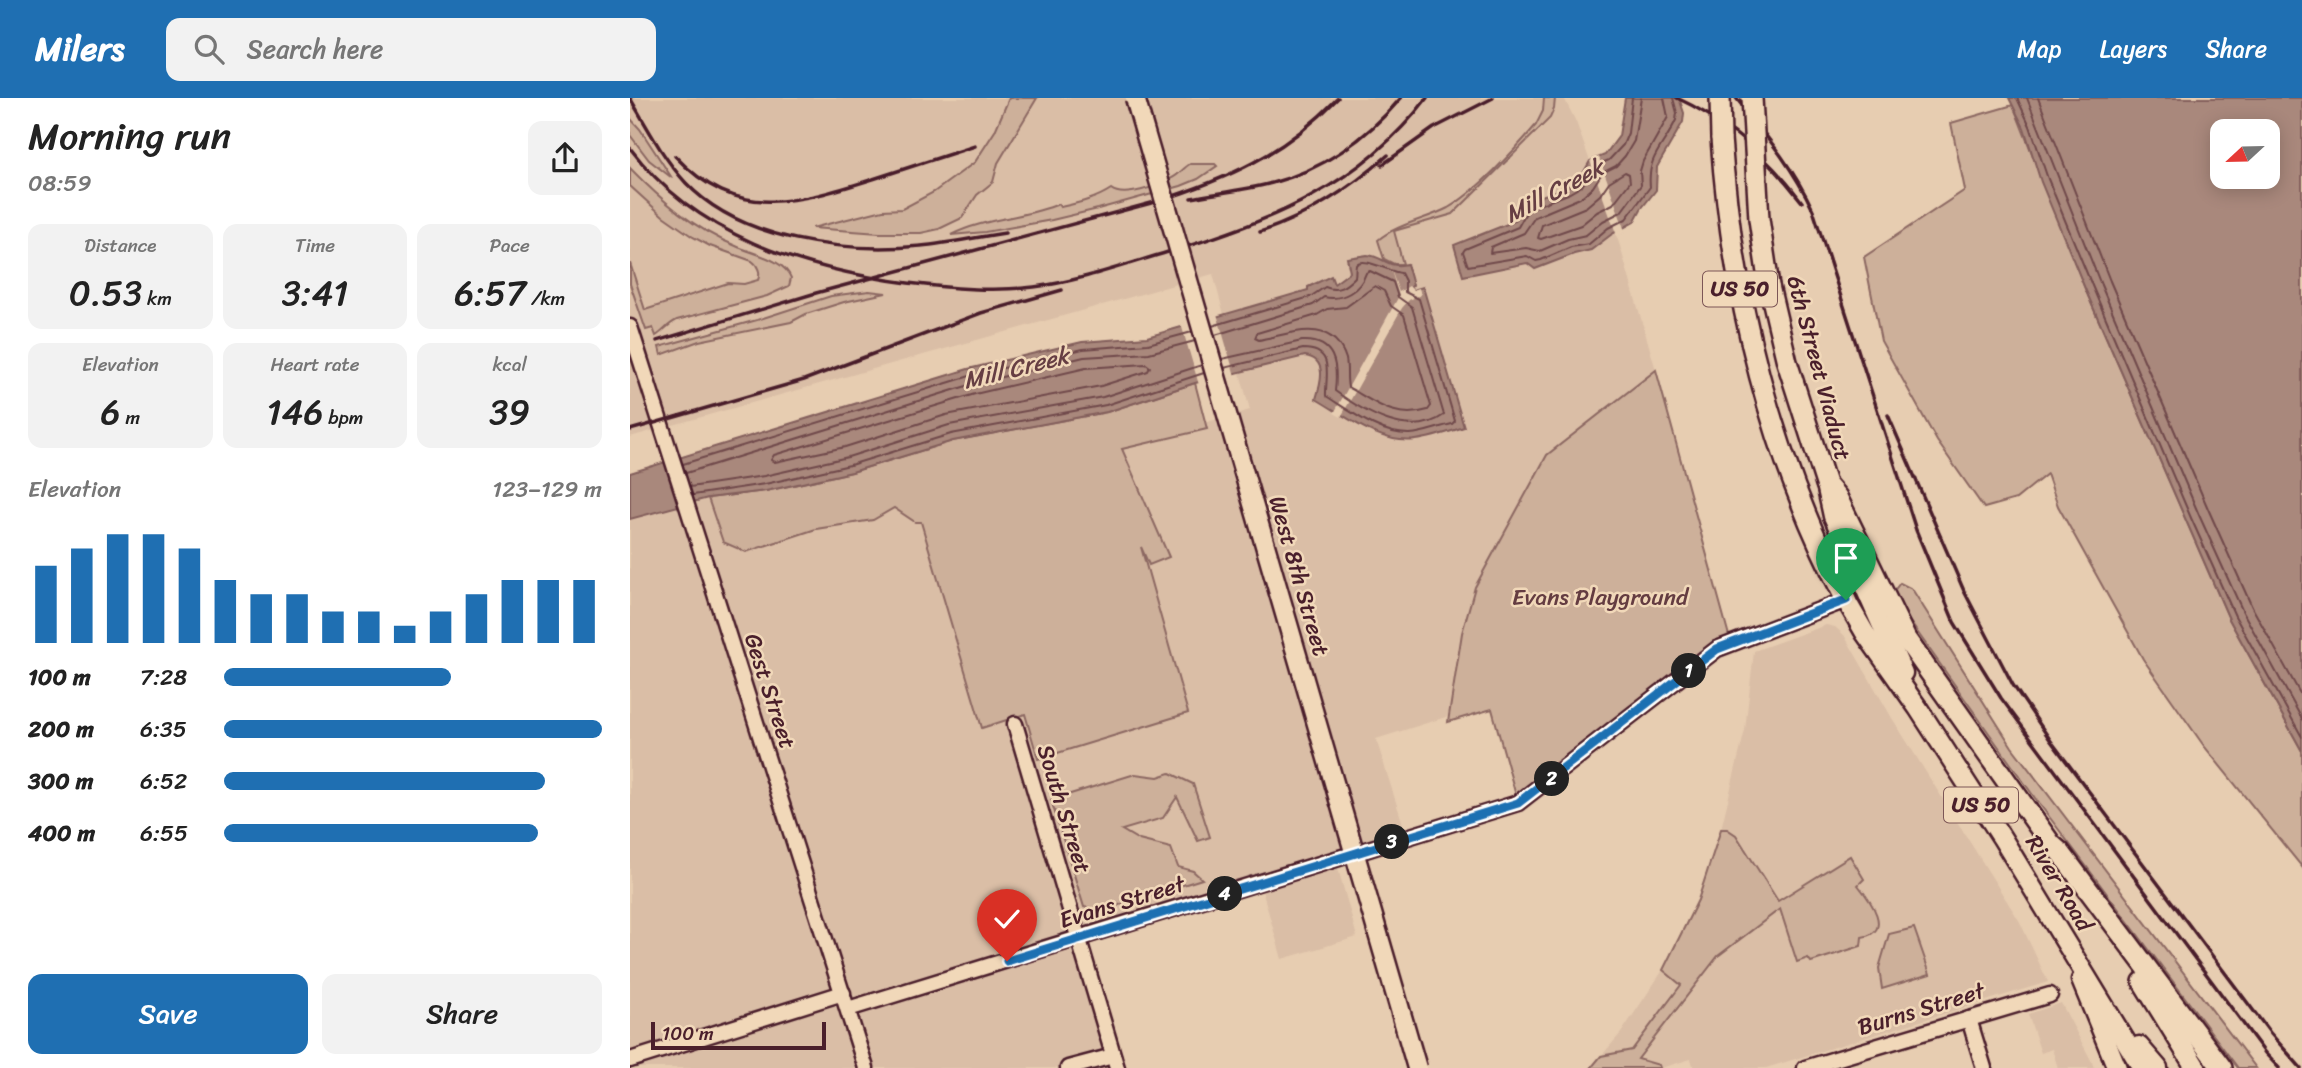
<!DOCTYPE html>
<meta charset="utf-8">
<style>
body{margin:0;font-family:Sriracha,sans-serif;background:#f2f2f2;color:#222;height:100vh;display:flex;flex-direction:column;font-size:26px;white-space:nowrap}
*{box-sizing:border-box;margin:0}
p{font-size:23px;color:#767676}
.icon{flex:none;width:38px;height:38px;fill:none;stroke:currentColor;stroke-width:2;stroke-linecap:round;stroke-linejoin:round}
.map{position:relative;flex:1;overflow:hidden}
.drawer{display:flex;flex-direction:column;background:#fff;width:630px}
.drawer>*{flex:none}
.needle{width:46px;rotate:248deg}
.buttons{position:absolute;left:1580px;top:21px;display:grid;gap:14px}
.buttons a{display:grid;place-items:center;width:70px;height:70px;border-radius:14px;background:#fff;box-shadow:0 4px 18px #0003;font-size:35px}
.scale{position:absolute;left:21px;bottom:18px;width:175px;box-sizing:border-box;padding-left:7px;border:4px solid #4a1f2b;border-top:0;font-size:19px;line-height:24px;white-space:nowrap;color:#4a1f2b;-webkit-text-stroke:5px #f1d8b9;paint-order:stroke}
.pin{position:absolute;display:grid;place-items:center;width:60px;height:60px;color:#fff;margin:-72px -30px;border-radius:50% 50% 50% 0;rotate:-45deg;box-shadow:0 0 7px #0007}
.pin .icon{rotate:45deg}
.km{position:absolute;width:35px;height:35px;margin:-18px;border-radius:50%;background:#222;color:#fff;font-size:19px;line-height:35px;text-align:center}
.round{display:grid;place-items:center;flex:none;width:74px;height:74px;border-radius:14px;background:#f2f2f2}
.headline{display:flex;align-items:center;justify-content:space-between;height:119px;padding:0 28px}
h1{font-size:38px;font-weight:600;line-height:52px}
.figures{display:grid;grid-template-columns:repeat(3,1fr);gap:10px;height:119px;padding:7px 28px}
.figures div{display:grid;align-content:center;border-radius:14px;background:#f2f2f2;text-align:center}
.figures b{font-size:35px;font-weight:600}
.figures small{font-size:19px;font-weight:400}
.figures p{font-size:19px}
.chart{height:196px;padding:14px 28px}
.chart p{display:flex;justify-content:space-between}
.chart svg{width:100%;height:126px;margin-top:7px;stroke:#1f6fb2;stroke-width:6}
.action{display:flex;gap:14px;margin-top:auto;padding:14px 28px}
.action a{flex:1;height:80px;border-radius:14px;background:#1f6fb2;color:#fff;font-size:28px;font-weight:600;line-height:80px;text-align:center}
.action a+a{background:#f2f2f2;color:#222}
ul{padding:0 28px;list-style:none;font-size:23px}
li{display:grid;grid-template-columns:112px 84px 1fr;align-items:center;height:52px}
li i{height:18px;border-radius:9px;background:#1f6fb2}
header{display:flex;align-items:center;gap:42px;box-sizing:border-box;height:98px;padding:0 35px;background:#1f6fb2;color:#fff}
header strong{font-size:33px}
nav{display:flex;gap:38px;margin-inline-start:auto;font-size:24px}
.search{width:490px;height:63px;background:#f2f2f2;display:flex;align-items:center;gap:18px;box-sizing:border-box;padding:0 24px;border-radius:14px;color:#767676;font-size:26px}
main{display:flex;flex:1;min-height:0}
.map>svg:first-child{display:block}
.built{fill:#dabea6}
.green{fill:#cdb09a;stroke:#8c6862;stroke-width:2}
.water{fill:#a9887b;stroke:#835e5b;stroke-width:2;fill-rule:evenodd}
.pier{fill:#e7cdb1}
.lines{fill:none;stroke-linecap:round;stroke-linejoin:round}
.shore{stroke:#70494b;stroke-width:2}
.minor-casing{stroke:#4a1f2b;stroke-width:19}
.major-casing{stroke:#4a1f2b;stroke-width:23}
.highway-casing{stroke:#4a1f2b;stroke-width:24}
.minor{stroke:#f1d8b9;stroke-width:14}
.major{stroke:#f1d8b9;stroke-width:18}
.highway{stroke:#f1d8b9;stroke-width:19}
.rail{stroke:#4a1f2b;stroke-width:3.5}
.major-bridge-casing{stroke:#4a1f2b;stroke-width:23;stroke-linecap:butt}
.highway-bridge-casing{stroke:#4a1f2b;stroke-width:24;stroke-linecap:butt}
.major-bridge{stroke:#f1d8b9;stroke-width:18}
.highway-bridge{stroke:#f1d8b9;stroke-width:19}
.route-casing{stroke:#fff;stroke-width:14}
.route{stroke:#1f6fb2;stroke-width:9}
.labels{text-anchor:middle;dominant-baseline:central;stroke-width:5;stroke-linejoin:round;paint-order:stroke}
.shield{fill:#f1d8b9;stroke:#7c5656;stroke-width:2}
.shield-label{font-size:21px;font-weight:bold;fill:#4a1f2b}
.street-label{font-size:23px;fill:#4a1f2b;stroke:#f1d8b9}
.park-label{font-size:23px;fill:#643c41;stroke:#f1d8b9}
.water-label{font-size:24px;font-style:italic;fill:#663e43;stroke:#f1d8b9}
</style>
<header>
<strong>Milers</strong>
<div class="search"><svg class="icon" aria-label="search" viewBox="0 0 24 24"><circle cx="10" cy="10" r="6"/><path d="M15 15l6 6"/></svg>Search here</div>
<nav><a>Map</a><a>Layers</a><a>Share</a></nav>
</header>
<main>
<section class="drawer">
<div class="headline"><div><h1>Morning run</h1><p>08:59</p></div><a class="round"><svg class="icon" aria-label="share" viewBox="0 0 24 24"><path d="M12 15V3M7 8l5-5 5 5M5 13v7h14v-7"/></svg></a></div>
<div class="figures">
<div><p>Distance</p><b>0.53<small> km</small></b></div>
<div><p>Time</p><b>3:41</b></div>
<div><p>Pace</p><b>6:57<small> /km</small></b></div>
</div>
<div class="figures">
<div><p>Elevation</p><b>6<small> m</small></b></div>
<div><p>Heart rate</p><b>146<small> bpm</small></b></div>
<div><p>kcal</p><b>39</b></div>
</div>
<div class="chart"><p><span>Elevation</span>123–129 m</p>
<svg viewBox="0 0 160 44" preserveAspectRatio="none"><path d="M5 44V17M15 44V11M25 44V6M35 44V6M45 44V11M55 44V22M65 44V27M75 44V27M85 44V33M95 44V33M105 44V38M115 44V33M125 44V27M135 44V22M145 44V22M155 44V22"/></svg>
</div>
<ul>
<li><b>100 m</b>7:28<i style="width:60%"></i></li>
<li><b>200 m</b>6:35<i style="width:100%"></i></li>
<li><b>300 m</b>6:52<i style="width:85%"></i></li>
<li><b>400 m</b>6:55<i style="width:83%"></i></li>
</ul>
<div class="action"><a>Save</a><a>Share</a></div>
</section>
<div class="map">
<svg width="1672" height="970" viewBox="0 0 1672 970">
<rect width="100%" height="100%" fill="#e7cdb1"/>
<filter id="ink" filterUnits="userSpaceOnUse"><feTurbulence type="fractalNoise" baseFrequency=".0143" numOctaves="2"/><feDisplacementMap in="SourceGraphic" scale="14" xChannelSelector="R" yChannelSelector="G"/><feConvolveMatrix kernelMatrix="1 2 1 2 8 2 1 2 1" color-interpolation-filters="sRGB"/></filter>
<g filter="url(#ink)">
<!-- built -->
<g class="built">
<polygon points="0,0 934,0 946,24 990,148 1026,272 917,357 845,489 832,535 819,618 746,641 777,739 706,763 727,839 652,861 630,785 449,841 487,970 0,970 0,421 78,400 136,393 286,406 620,312 583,176 0,339"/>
<polygon points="1196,527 1205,529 1214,537 1262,620 1390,824 1418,884 1136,970 1064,970 1061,961 1031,970 961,970 991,935 1033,872 1074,786 1091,731 1115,632 1124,553"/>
<polygon points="1431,905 1462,964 1464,970 1428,970 1422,951 1411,955 1398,916"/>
</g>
<!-- green -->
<g class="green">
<polygon points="379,0 407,0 368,65 363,84 347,97 332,120 309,131 291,135 249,135 182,130 253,112 272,111 304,94 345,64 365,33"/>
<path d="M 914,0 L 925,0 L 924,11 L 920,20 L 823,116 L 764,133 L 773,166 L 764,166 L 754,161 L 748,142 C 769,125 795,122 818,110 C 846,94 884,53 906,27 L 913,13 Z"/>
<polygon points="1383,7 1456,193 1599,521 1672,653 1672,769 1574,648 1513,561 1428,408 1417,376 1386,401 1354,410 1307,343 1251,243 1234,159 1335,92 1321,25"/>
<polygon points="0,20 10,31 42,80 19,62 0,37"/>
<path d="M 560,66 L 585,66 L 587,68 L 568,81 L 551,88 L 468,111 L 422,122 L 355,134 L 321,137 C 354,120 395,120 429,106 L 431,109 C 448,105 466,101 481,91 C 494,101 528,88 542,80 C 549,77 553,70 560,66 Z"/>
<path d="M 0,70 C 30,101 65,132 106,148 C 123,156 154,161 161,180 L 159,188 L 137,198 L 47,222 C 38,226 34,233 26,238 L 23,230 L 16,232 L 0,186 L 0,165 L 15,212 L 98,185 L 114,186 L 128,182 C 131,175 128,167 122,163 L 80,148 L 63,139 L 33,118 L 0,88 Z"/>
<polygon points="239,193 256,195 214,204 176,216 161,224 69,243 31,257 29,249 127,222 201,198"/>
<polygon points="1026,272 1101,545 888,705 862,611 818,624 832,535 845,489 917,357"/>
<polygon points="565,285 577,331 492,351 539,459 519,467 511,449 558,615 408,661 395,616 352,630 291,424 285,424 264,410 243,422 186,431 116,454 93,444 78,400 136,393 222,374 322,343 477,314"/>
<polygon points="1270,485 1282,491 1382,649 1626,970 1608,970 1405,700 1278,521 1263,494"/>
<polygon points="540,675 563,686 580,739 568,743 547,699 533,720 492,732 509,742 541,750 548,769 563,773 572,781 473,812 454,809 421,702 505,676 528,679"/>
<path d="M 1091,731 L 1097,731 L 1106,737 L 1148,803 L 1220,758 L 1234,781 L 1228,787 C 1240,802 1264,834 1232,839 L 1231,848 L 1181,864 L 1178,860 L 1167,864 L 1150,811 L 1088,858 L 1008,961 L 1029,967 L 1030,970 L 961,970 L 971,958 L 1002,952 L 1051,887 L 1033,872 L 1068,802 Z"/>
<polygon points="1284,830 1300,876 1252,891 1249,870 1259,836"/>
</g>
<!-- water -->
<g class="water">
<polygon points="995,0 1049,0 1054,15 1053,24 1027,69 1026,92 1011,111 1004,124 982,136 961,152 944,156 905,171 897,165 833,178 824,147 885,123 893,105 941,87 951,79 960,63 975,57 989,38"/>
<path d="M 1379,0 L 1672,0 L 1672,653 L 1599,521 L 1456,193 L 1411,84 L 1394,30 ZM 1592,33 L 1638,33 L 1638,79 L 1592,79 Z"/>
<path d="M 737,157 C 753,158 758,171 777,166 L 783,187 L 780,190 L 783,192 L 793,189 L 834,329 C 819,334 802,340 786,342 C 750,347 716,318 686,301 C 691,285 698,261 675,258 L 565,285 L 477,314 L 323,343 L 222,374 L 136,393 L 78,400 L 0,421 L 0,375 L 338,271 L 452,244 L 517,239 L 678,192 L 678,189 L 701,178 L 704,186 L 720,174 L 717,160 Z"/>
</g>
<!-- pier -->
<g class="pier">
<polygon points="969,59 995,133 987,138 960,63"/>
<polygon points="759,166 769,194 779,188 783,192 789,190 791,197 779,202 772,210 711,319 704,315 769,198"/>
<polygon points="587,216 605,278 569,287 551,226"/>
</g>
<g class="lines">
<!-- shore -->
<g class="shore">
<path d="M 1002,0 L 998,35 L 993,47 L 979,62 L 965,68 L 952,88 L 938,96 L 898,111 L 888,129 L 835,151 L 833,154 L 838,168 L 897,158 L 906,163 L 911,162 L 941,149 L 959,146 L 978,130 L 996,121 L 1020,89 C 1017,57 1034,49 1046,22 L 1047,15 L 1043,0"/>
<polyline points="1011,0 1004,43 995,58 986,68 972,75 963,89 950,100 905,119 894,135 861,149 860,155 896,150 910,153 938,141 956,137 973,123 991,114 1011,87 1010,73 1013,63 1038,19 1034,0"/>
<polyline points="1387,0 1400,28 1418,81 1463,190 1561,420 1605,518 1672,639"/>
<polyline points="1397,0 1471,187 1569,417 1613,514 1672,621"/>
<polyline points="1408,0 1480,183 1579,413 1622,509 1672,599"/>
<polygon points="995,74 999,76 1000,84 983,106 967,114 951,127 911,141 908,140 912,127 956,109 970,97 979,84"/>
<path d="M 745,188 L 754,193 L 761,208 L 774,217 L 801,308 L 798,312 C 765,322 746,305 718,289 C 716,280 718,271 716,261 C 702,217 660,236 629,242 L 625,240 L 627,235 L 687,217 L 697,211 L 716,209 Z"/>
<path d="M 582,228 L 680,199 L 695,189 C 708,194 715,189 725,179 C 726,175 725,171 726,167 C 732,157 761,175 771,175 L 775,183 L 775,194 L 789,201 L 825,323 L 822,326 C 808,329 794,335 780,336 C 751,337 720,313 696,298 C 695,279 706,251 673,251 L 594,270"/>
<path d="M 585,237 L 683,207 L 694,199 C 712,203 730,193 736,175 L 740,173 L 763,184 L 768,199 L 782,209 L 814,317 C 780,342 734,314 705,293 C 708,267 705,241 672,243 L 592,261"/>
<polygon points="516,266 520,269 518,273 471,288 316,317 215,349 145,364 141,362 144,357 345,296 456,270"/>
<polyline points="53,366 340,278 453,251 518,246 562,234"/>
<polyline points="56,375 343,286 454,259 519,255 565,243"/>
<polyline points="60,389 134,378 218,359 319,327 473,299 572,267"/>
<polyline points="63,397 135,386 220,367 321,336 476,307 574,275"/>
</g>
<defs>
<g id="minor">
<polyline points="0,229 236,970"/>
<polyline points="385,626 487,970"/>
<polyline points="218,911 888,705 1087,551 1216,502"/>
<polyline points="1339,921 1354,970"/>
<polyline points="0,962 213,895"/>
<polyline points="438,970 483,958"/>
<polyline points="1175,970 1420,897"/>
</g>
<g id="major">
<polyline points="1196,386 1203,418 1273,575"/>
<polyline points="1216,502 1235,535 1288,610 1372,740 1512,970"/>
<polyline points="1451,882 1487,970"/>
<polyline points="1509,948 1528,970"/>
</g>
<g id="highway">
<path d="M 1091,40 C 1102,200 1141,360 1216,502"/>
<polyline points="1139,188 1157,264 1196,386 1207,399 1276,541 1421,746 1430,754 1592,970"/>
<polyline points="1513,884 1566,970"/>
</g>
</defs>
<!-- minor casing -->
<use href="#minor" class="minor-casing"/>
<!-- major casing -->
<use href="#major" class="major-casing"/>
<!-- highway casing -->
<use href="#highway" class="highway-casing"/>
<!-- minor -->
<use href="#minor" class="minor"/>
<!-- major -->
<use href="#major" class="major"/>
<!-- highway -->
<use href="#highway" class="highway"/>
<!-- rail -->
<g class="rail">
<path d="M 0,0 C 17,29 33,60 56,85 C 111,143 214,155 291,148 C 319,145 347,139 375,135"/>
<path d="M 1047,0 C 1099,24 1138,59 1172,104"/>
<path d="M 1106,0 C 1135,36 1163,69 1183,112 L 1286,432 L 1324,524 L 1371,600 L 1635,955 L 1649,970"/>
<path d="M 0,50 C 66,138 172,171 278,185 C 320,190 362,194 404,189 C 450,183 494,167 538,154 C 640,124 730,88 797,0"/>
<path d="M 45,58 C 107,124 167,105 243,81 C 277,70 311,59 345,48"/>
<polyline points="752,67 804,30 863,0"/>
<path d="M 561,100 C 588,95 615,92 642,85 C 693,72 737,40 771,0"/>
<path d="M 630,134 C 678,118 720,91 758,57"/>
<path d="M 27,243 L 186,195 L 525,104 C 598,81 654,56 708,0"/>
<polyline points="1258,317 1334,493 1383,587 1421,643 1641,936 1671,970"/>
<polyline points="0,332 174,282 351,215 432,192"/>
</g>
<defs>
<polyline id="major-bridge" points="505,0 787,970"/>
<g id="highway-bridge">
<polyline points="1090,0 1091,40"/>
<polyline points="1122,0 1129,121 1139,188"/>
</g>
</defs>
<!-- major-bridge casing -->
<use href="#major-bridge" class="major-bridge-casing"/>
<!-- highway-bridge casing -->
<use href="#highway-bridge" class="highway-bridge-casing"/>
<!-- major-bridge -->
<use href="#major-bridge" class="major-bridge"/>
<!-- highway-bridge -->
<use href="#highway-bridge" class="highway-bridge"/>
</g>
</g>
<g class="lines" filter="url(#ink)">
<defs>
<polyline id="route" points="377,863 888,705 1087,551 1216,502"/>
</defs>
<!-- route casing -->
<use href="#route" class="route-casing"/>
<!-- route -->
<use href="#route" class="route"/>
</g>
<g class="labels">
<!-- shield labels -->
<g class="shield">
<rect x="1073" y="173.5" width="74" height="35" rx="5"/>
<rect x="1314" y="689.5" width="74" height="35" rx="5"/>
</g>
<g class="shield-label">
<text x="1110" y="191">US 50</text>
<text x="1351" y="707">US 50</text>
</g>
<!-- street labels -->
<g class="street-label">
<text transform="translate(1189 270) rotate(75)">6th Street Viaduct</text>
<text transform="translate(669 478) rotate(74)">West 8th Street</text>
<text transform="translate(140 593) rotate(72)">Gest Street</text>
<text transform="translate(434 711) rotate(73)">South Street</text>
<text transform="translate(1429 785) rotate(59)">River Road</text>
<text transform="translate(492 804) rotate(-17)">Evans Street</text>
<text transform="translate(1291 911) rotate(-17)">Burns Street</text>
</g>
<!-- park labels -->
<g class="park-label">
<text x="970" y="499">Evans Playground</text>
</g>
<!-- water labels -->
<g class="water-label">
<text transform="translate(924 93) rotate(-28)">Mill Creek</text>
<text transform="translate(386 270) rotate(-14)">Mill Creek</text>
</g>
</g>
</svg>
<div class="buttons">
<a><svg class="needle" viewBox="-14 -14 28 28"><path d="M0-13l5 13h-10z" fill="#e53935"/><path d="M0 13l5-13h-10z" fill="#767676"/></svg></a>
</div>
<div class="scale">100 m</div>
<div class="pin" style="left:1216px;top:502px;background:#1e9e55"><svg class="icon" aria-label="arrive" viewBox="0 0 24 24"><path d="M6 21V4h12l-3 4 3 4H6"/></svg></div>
<div class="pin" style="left:377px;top:863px;background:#d93025"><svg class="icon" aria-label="check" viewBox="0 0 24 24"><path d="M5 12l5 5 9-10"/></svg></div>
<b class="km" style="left:1059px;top:573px">1</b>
<b class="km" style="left:922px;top:681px">2</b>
<b class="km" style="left:762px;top:744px">3</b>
<b class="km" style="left:595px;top:796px">4</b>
</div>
</main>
